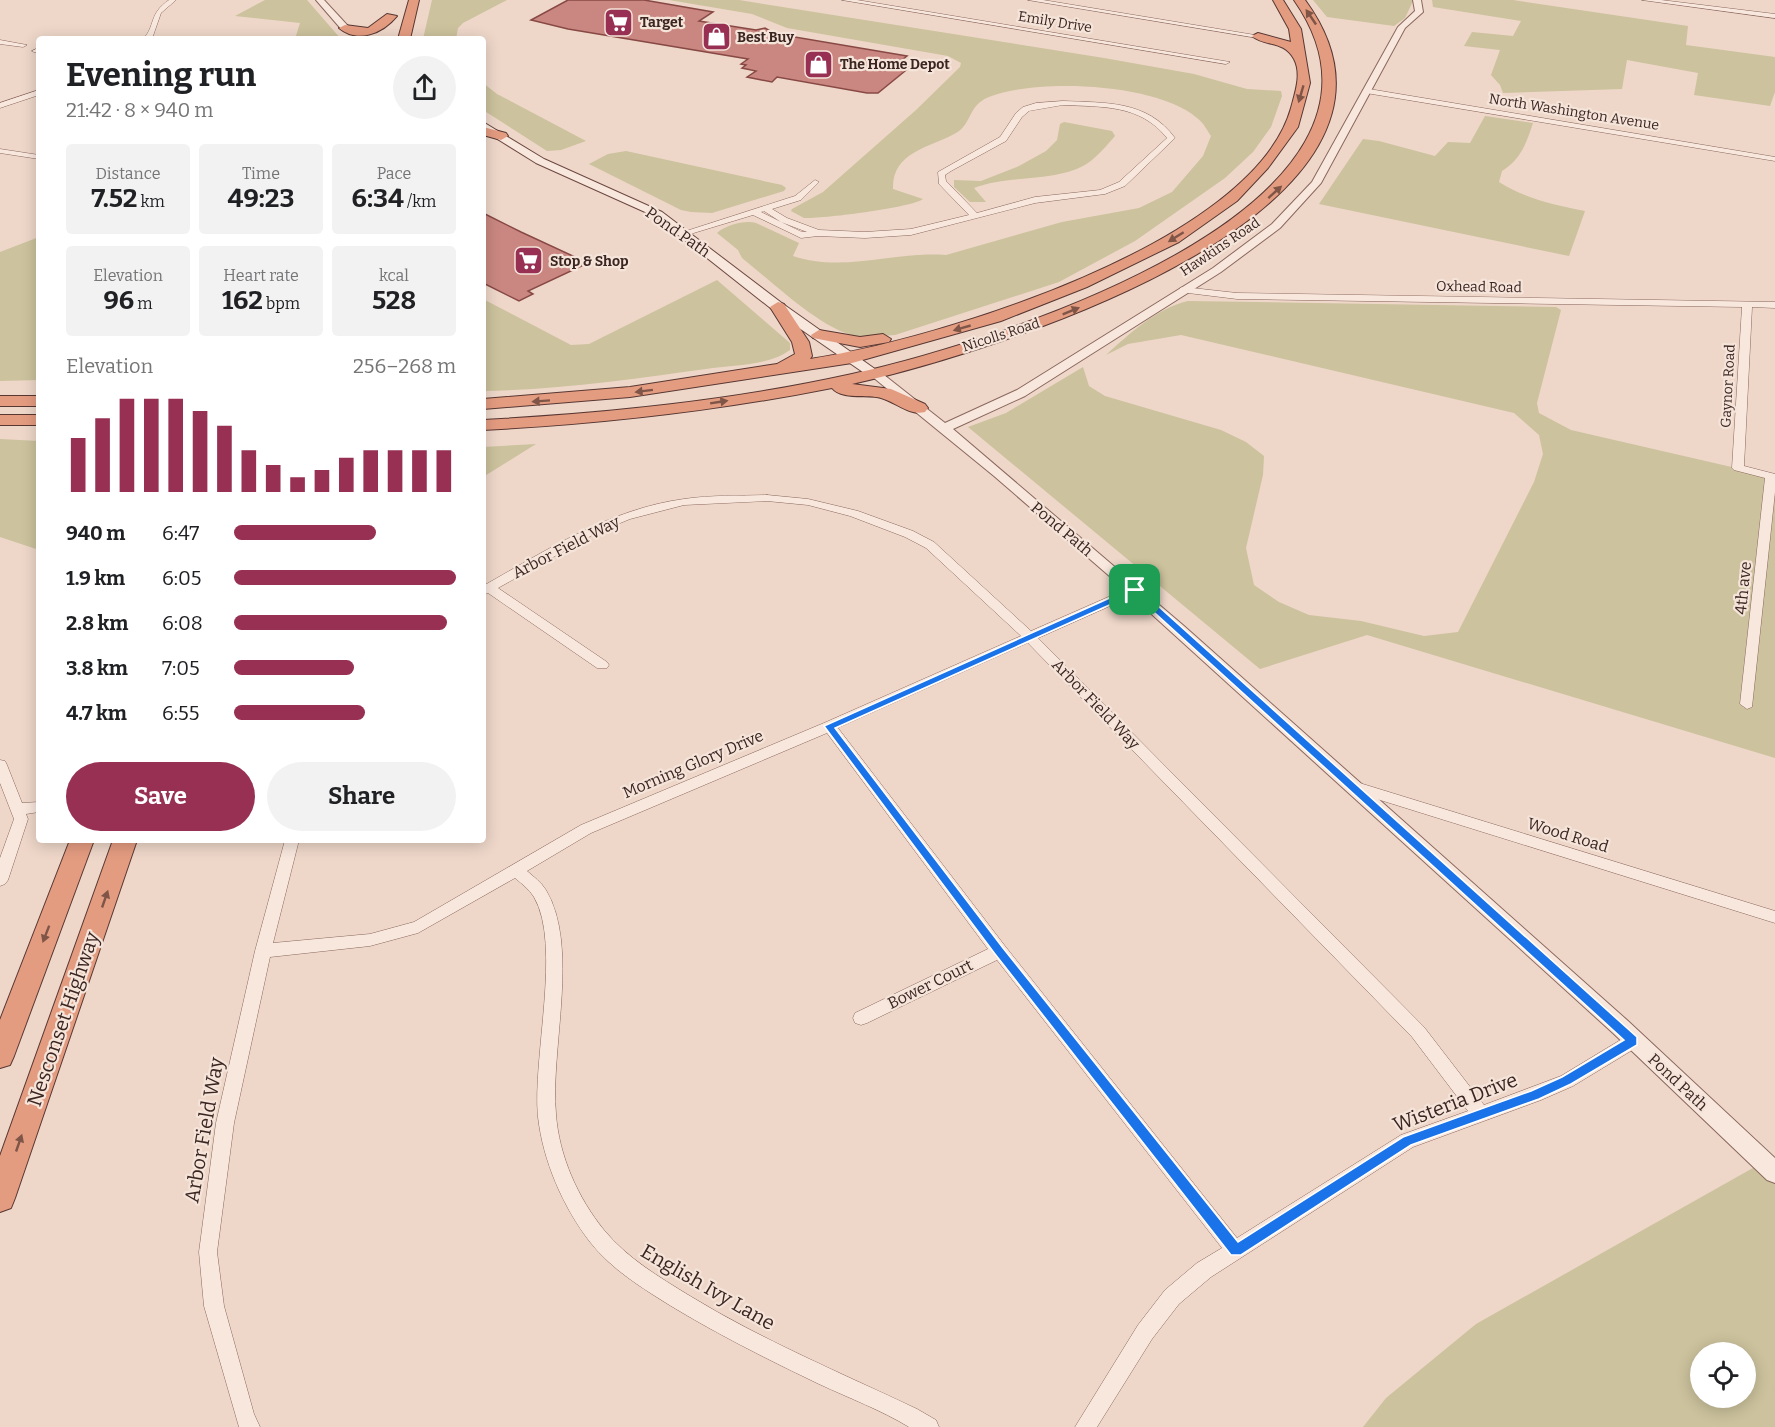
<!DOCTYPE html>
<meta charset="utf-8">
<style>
body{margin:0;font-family:Bitter,serif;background:#f2f2f2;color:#202124;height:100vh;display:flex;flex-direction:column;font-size:22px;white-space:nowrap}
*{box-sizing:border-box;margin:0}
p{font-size:20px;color:#757577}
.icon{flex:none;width:33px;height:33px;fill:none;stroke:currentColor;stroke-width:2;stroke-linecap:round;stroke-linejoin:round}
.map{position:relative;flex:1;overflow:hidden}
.panel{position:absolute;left:36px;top:36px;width:450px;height:807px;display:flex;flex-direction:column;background:#fff;border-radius:6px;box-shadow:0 3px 15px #0003}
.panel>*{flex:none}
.fabs{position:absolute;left:1690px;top:1342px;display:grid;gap:12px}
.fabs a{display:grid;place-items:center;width:66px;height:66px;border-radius:50%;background:#fff;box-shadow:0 3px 15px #0003;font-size:30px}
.pin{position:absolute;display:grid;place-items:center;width:51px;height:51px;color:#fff;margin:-26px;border-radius:12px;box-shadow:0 3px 9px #0006}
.round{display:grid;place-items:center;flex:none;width:63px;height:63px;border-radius:32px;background:#f2f2f2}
.summary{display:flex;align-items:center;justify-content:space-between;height:102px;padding:0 30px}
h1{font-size:33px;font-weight:700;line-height:45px}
.stats{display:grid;grid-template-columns:repeat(3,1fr);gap:9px;height:102px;padding:6px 30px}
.stats div{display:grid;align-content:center;border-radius:6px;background:#f2f2f2;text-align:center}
.stats b{font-size:26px;font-weight:700}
.stats small{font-size:16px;font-weight:400}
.stats p{font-size:16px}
.chart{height:168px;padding:12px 30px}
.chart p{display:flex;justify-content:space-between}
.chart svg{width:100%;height:108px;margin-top:6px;stroke:#973053;stroke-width:6}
.cta{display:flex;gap:12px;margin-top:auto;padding:12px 30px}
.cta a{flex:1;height:69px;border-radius:36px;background:#973053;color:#fff;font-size:24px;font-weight:700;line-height:69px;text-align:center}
.cta a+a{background:#f2f2f2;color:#202124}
ul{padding:0 30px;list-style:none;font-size:20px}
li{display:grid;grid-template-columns:96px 72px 1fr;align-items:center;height:45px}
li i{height:15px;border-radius:8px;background:#973053}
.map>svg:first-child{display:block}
.green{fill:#ccc29d;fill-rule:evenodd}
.building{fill:#ca8781;stroke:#884945;stroke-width:1.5}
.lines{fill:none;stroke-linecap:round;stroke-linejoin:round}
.minor-casing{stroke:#8a675e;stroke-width:1}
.tertiary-casing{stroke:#8a675e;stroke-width:2}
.secondary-casing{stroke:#6c4841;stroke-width:2}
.trunk-casing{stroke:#583732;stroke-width:2}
.minor{fill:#f8e7dd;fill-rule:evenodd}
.tertiary{fill:#f8e7dd;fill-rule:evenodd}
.secondary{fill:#f8e7dd;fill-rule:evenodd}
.trunk{fill:#e49c81;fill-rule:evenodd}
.oneway{fill:#7f5547}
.route{fill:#1a73e8;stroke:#fff;stroke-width:1.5;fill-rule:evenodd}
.labels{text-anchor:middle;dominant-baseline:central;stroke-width:4.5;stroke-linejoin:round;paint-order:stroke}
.far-poi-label{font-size:14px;font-weight:bold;fill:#3b2521;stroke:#f5e4d9;text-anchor:start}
.far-street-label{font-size:14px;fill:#3b2521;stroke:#f5e4d9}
.street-label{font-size:16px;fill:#3b2521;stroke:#f5e4d9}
.near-street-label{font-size:20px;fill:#3b2521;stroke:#f5e4d9}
</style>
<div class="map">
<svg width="1775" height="1427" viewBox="0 0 1775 1427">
<rect width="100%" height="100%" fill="#eed7c9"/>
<!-- green -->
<g class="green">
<polygon points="265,0 307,0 341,39 295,39 300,23 235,16"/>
<polygon points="432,0 507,0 463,23 458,28 456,39 423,39"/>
<path d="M 669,0 L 739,0 L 1104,58 L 1194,74 L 1247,89 L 1281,91 L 1282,96 L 1271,127 L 1253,152 L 1225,178 L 1135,241 L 1059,282 L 895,335 C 880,336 867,338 853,335 C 821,329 770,280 742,258 L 738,250 L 717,233 C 726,225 745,220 756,223 L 799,243 L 793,256 C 843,273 895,251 946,255 L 1062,222 L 1139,208 L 1172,192 L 1203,156 L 1211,136 C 1207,130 1203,122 1197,118 C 1157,83 1036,78 989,97 C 968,105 972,124 956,133 C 929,148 892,152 893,189 L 923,199 C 911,208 820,219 804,218 L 791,211 L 792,209 L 823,192 L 916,110 L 960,67 L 961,63 L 948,56 L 787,28 L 752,14 Z"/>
<polygon points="1313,0 1412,0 1413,1 1405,18 1394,26 1327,17"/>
<polygon points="1432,0 1513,0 1688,26 1686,45 1775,57 1775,92 1770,106 1694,95 1698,73 1627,60 1622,89 1503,93 1500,85 1491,75 1500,50 1464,46 1472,32 1513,36 1521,21 1433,7"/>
<polygon points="483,83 497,94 586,141 561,150 547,151 483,110"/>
<path d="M 1485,116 L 1533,123 C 1526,144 1521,159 1502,171 L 1499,182 C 1526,199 1554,205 1585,211 L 1569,256 L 1319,204 L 1363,139 L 1379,141 L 1435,156 L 1448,142 L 1470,143 Z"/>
<path d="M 1064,122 L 1112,131 L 1115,136 C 1107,145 1098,156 1088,163 C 1058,183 1009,174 974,188 L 986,202 L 970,202 L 954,187 L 954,180 L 981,181 L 1019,166 L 1046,151 L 1057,140 L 1060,124 Z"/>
<polygon points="626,151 782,185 786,188 784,191 712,213 691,212 681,210 589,164 608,154"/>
<polygon points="39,237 39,380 0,381 0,252"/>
<path d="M 717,280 L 790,343 L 790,350 C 768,366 733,365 706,369 C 633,379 557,390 483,391 L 483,299 L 571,345 L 589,344 Z"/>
<path d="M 1188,301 L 1556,307 L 1561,310 L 1537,403 L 1539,413 L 1571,430 L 1775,477 L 1775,758 L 1367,635 L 1260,669 L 968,427 L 1006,413 L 1083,367 L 1089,386 L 1105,396 L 1221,430 L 1246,442 L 1264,456 L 1263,475 L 1246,548 L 1254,585 L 1279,602 L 1309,615 L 1361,621 L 1424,636 L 1458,632 L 1534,482 L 1543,454 L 1539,435 L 1514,413 L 1181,335 L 1128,344 L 1106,355 C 1129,334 1157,308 1188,301 Z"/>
<polygon points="0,439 39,441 39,550 0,537"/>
<polygon points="536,444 483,477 483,447"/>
<path d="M 1760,1164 L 1775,1179 L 1775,1427 L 1363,1427 L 1386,1398 L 1476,1324 ZM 1701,1353 L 1746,1353 L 1746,1398 L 1701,1398 Z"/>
</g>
<!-- building -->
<g class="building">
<polygon points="568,0 644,0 713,12 699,21 756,30 765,28 785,39 789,36 907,56 897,64 910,67 878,93 867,93 777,77 772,82 747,77 756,71 742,68 746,65 741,64 748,59 568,29 531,20"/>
<polygon points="483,213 521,232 588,263 528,291 533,294 519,301 483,283"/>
</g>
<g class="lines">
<defs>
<g id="minor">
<path d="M 169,0 L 176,0 L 161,13 L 153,36 L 150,39 L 143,39 C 156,26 148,14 169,0 Z"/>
<polygon points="842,0 857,0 1230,62 1226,64"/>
<polygon points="1028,0 1043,0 1261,36 1258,38"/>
<polygon points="1642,0 1661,0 1775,14 1775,18"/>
<polygon points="0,40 27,45 23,47 0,44"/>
<polygon points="36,49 39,49 39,53 34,52 32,51"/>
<polygon points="1369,89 1775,157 1775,161 1366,93 1365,91"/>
<polygon points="39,90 39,95 0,108 0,103"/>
<path d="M 1063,101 C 1106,103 1147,100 1175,138 L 1125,186 L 1105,194 L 1035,203 L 911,235 L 865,238 L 818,236 L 801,238 L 753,215 L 687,235 L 680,233 L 795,196 L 815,180 L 819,182 L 801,200 L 772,209 L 787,218 L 819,230 L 865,232 L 911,229 L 969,215 L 939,184 L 938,172 L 1000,137 L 1016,113 L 1023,107 L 1036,103 ZM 1063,105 C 1102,107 1140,104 1167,138 L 1119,182 L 1100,190 L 1035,197 L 977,213 L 946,181 L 945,175 L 951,171 L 1006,141 L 1022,117 L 1029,111 ZM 764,211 L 781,222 L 761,212 ZM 781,222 L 807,232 L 802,232 Z"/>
<polygon points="0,149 39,155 39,159 0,153"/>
<polygon points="1183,287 1237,293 1775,302 1775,308 1752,307 1744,466 1775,474 1775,492 1752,707 1747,709 1740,704 1765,478 1734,470 1732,468 1742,307 1237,299 1180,292 1180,288"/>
<path d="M 767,495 L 808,499 L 858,511 L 913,531 L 934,542 L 1031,631 L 1131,587 L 1139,587 L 1141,590 L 1139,593 L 1038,638 L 1424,1027 L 1484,1105 L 1561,1076 L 1627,1036 L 1633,1034 L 1639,1036 L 1641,1041 L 1639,1046 L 1573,1086 L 1541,1100 L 1413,1147 L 1211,1277 L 1179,1304 L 1152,1339 L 1097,1427 L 1075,1427 L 1138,1325 L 1165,1290 L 1197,1263 L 1222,1248 L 997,960 L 867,1023 L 861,1025 L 855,1023 L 853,1018 L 855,1013 L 988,949 L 827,733 L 591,833 L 527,871 C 534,877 541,882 546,890 C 580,947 550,1049 556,1114 C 559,1156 578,1198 604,1230 C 627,1258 659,1277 690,1296 C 762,1340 841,1373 917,1409 L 936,1420 L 939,1427 L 909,1427 C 881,1410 849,1398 819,1384 C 769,1360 719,1335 671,1306 C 642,1288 611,1269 590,1242 C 563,1207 543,1161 538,1117 C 532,1059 562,945 534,897 C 529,889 522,884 515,878 L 418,933 L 370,946 L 270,957 L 234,1123 L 217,1252 L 224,1306 L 254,1414 L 260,1427 L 239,1427 L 204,1306 L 199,1252 L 216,1123 L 255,951 L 285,840 L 299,840 L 273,943 L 370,934 L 414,922 L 581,825 L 824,723 L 1021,636 L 926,548 L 905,537 L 850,516 L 808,505 L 767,501 L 684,505 L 630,519 L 596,533 L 498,588 L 607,662 L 609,665 L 607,668 L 597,668 L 488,593 L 483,595 L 483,586 C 547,550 610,509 684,499 C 711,495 740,496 767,495 ZM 1028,643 L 1412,1037 L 1468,1111 L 1401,1135 L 1237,1238 L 1005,946 L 838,728 Z"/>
<polygon points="0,760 5,761 7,765 22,803 39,802 39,812 26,814 28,819 8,880 5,884 0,886 0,858 14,819 0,783"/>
<polygon points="1353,781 1775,911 1775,923 1348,790 1346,786 1348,782"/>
</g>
<g id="tertiary">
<polygon points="316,0 324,0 348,26 348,30 342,30"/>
<polygon points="1413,0 1421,0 1423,12 1405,28 1321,183 1280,228 1221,272 1025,396 953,429 1184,626 1628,1021 1775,1158 1775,1183 1767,1180 1613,1033 1114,580 994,476 869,374 871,371 879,371 945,423 1017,390 1213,268 1272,224 1312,182 1398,27 1415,11"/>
</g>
<polygon id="secondary" points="483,122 544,159 662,212 783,304 882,374 880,377 870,377 773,310 654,216 536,163 483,130"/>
<g id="trunk">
<polygon points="409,0 419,0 410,39 398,39"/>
<path d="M 1273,0 L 1283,0 L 1301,29 L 1310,83 L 1298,127 L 1268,168 L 1237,201 L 1179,242 L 1087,287 L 1001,321 L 852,363 L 630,397 L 483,409 L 483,399 L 630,387 L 777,364 L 795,354 L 792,342 L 770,307 L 778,302 L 784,304 L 809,342 L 812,356 L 810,359 C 936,340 1253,244 1291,108 C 1295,93 1302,74 1294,59 C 1284,40 1265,47 1252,36 L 1258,33 L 1291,42 L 1289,29 Z"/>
<path d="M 1294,0 L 1305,0 C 1460,211 987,354 852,384 L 891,389 L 925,404 L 928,408 L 925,412 C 909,416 896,402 881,398 C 868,394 841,400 832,388 C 716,411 601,424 483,430 L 483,420 C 607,413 730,401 852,374 C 988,344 1439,207 1294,0 Z"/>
<path d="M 387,14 L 397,16 C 383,33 358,44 339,28 L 345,25 L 368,28 Z"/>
<polygon points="483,127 506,133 508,136 501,140 483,135"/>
<polygon points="819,330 860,337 883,334 891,339 889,342 860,347 813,338 811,335"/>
<rect x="0" y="396" width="39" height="10"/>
<rect x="0" y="415" width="39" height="10"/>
<polygon points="70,840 94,840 14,1056 10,1065 0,1068 0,1020"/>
<polygon points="113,840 137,840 15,1198 11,1208 0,1212 0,1156"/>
</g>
</defs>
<!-- minor casing -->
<use href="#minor" class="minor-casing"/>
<!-- tertiary casing -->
<use href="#tertiary" class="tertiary-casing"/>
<!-- secondary casing -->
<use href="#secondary" class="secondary-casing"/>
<!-- trunk casing -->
<use href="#trunk" class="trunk-casing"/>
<!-- minor -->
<use href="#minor" class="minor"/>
<!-- tertiary -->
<use href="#tertiary" class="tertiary"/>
<!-- secondary -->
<use href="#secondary" class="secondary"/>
<!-- trunk -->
<use href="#trunk" class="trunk"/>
</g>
<!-- one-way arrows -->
<defs><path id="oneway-solid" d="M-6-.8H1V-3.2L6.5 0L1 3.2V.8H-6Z" transform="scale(1.5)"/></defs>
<g class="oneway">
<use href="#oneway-solid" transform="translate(1311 17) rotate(-124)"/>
<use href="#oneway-solid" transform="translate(1301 94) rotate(106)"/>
<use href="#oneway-solid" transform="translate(1275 192) rotate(-42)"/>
<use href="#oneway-solid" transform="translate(1176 237) rotate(148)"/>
<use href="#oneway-solid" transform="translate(1071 311) rotate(-22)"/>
<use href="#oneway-solid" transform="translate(962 328) rotate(164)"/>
<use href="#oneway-solid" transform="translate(644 391) rotate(173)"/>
<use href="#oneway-solid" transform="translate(541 401) rotate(176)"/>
<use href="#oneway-solid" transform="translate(719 402) rotate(-9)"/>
<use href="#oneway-solid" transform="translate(105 899) rotate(-71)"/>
<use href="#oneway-solid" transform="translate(46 934) rotate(111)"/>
<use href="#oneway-solid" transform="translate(19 1143) rotate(-71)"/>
</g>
<!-- route -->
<path class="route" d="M 1132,588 L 1138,588 L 1637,1037 L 1637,1045 L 1571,1084 L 1539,1099 L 1411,1145 L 1241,1255 L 1231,1255 L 995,954 L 824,726 ZM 1134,594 L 1624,1040 L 1562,1077 L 1531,1091 L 1403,1137 L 1238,1242 L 1003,948 L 835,728 Z"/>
<!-- icons -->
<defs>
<symbol id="supermarket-square" viewBox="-11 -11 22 22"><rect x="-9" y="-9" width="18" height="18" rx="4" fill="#973053" stroke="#f5e4d9"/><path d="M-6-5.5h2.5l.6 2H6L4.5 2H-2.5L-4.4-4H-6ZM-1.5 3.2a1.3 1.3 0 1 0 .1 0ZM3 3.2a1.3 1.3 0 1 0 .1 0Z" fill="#fff"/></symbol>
<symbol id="shop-square" viewBox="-11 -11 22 22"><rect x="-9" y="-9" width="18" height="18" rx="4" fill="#973053" stroke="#f5e4d9"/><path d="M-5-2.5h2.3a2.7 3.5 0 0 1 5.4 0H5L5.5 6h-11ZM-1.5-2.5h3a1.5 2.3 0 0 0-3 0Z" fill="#fff"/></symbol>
</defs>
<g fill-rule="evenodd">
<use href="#supermarket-square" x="602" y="6" width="33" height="33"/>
<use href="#shop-square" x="700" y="20" width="33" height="33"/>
<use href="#shop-square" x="802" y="48" width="33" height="33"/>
<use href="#supermarket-square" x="512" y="244" width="33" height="33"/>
</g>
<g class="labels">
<!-- far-poi labels -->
<g class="far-poi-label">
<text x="640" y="22">Target</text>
<text x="737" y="37">Best Buy</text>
<text x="840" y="64">The Home Depot</text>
<text x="550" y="261">Stop &amp; Shop</text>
</g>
<!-- far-street labels -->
<g class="far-street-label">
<text transform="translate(1055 22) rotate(9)">Emily Drive</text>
<text transform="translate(1574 112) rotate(9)">North Washington Avenue</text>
<text transform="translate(1220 247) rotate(-34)">Hawkins Road</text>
<text transform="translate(1479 287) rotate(1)">Oxhead Road</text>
<text transform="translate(1001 335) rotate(-18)">Nicolls Road</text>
<text transform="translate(1728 386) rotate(-87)">Gaynor Road</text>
</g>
<!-- street labels -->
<g class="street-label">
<text transform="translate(678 232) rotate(35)">Pond Path</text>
<text transform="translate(1062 529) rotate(40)">Pond Path</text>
<text transform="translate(566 547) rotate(-27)">Arbor Field Way</text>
<text transform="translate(1743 588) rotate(-84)">4th ave</text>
<text transform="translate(1096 704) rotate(46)">Arbor Field Way</text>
<text transform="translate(693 764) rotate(-23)">Morning Glory Drive</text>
<text transform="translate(1568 835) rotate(17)">Wood Road</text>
<text transform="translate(930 984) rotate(-26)">Bower Court</text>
<text transform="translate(1678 1082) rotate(43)">Pond Path</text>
</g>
<!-- near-street labels -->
<g class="near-street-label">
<text transform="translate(63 1019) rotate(-71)">Nesconset Highway</text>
<text transform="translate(1455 1102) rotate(-21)">Wisteria Drive</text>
<text transform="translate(204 1130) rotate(-80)">Arbor Field Way</text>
<text transform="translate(708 1287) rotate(30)">English Ivy Lane</text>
</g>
</g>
</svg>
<div class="fabs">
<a><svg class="icon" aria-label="locate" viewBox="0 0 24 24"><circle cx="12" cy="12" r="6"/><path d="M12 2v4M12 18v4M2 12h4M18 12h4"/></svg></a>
</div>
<div class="pin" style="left:1135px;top:590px;background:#1e9e55"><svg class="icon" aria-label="arrive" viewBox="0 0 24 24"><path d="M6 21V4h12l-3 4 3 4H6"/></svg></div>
<section class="panel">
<div class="summary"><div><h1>Evening run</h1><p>21:42 · 8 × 940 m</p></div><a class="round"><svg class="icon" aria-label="share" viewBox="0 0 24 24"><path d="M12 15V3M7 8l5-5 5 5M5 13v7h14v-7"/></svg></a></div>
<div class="stats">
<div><p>Distance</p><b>7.52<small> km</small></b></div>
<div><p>Time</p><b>49:23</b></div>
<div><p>Pace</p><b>6:34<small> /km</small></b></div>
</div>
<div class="stats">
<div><p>Elevation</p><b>96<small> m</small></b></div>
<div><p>Heart rate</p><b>162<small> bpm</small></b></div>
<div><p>kcal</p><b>528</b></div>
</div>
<div class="chart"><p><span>Elevation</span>256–268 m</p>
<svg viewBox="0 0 160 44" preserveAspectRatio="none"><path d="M5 44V22M15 44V14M25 44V6M35 44V6M45 44V6M55 44V11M65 44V17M75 44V27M85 44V33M95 44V38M105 44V35M115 44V30M125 44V27M135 44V27M145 44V27M155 44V27"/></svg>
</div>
<ul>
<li><b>940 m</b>6:47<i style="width:64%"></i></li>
<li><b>1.9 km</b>6:05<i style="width:100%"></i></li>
<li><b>2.8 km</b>6:08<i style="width:96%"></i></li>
<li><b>3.8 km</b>7:05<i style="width:54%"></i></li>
<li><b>4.7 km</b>6:55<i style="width:59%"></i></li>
</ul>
<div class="cta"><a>Save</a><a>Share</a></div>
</section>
</div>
